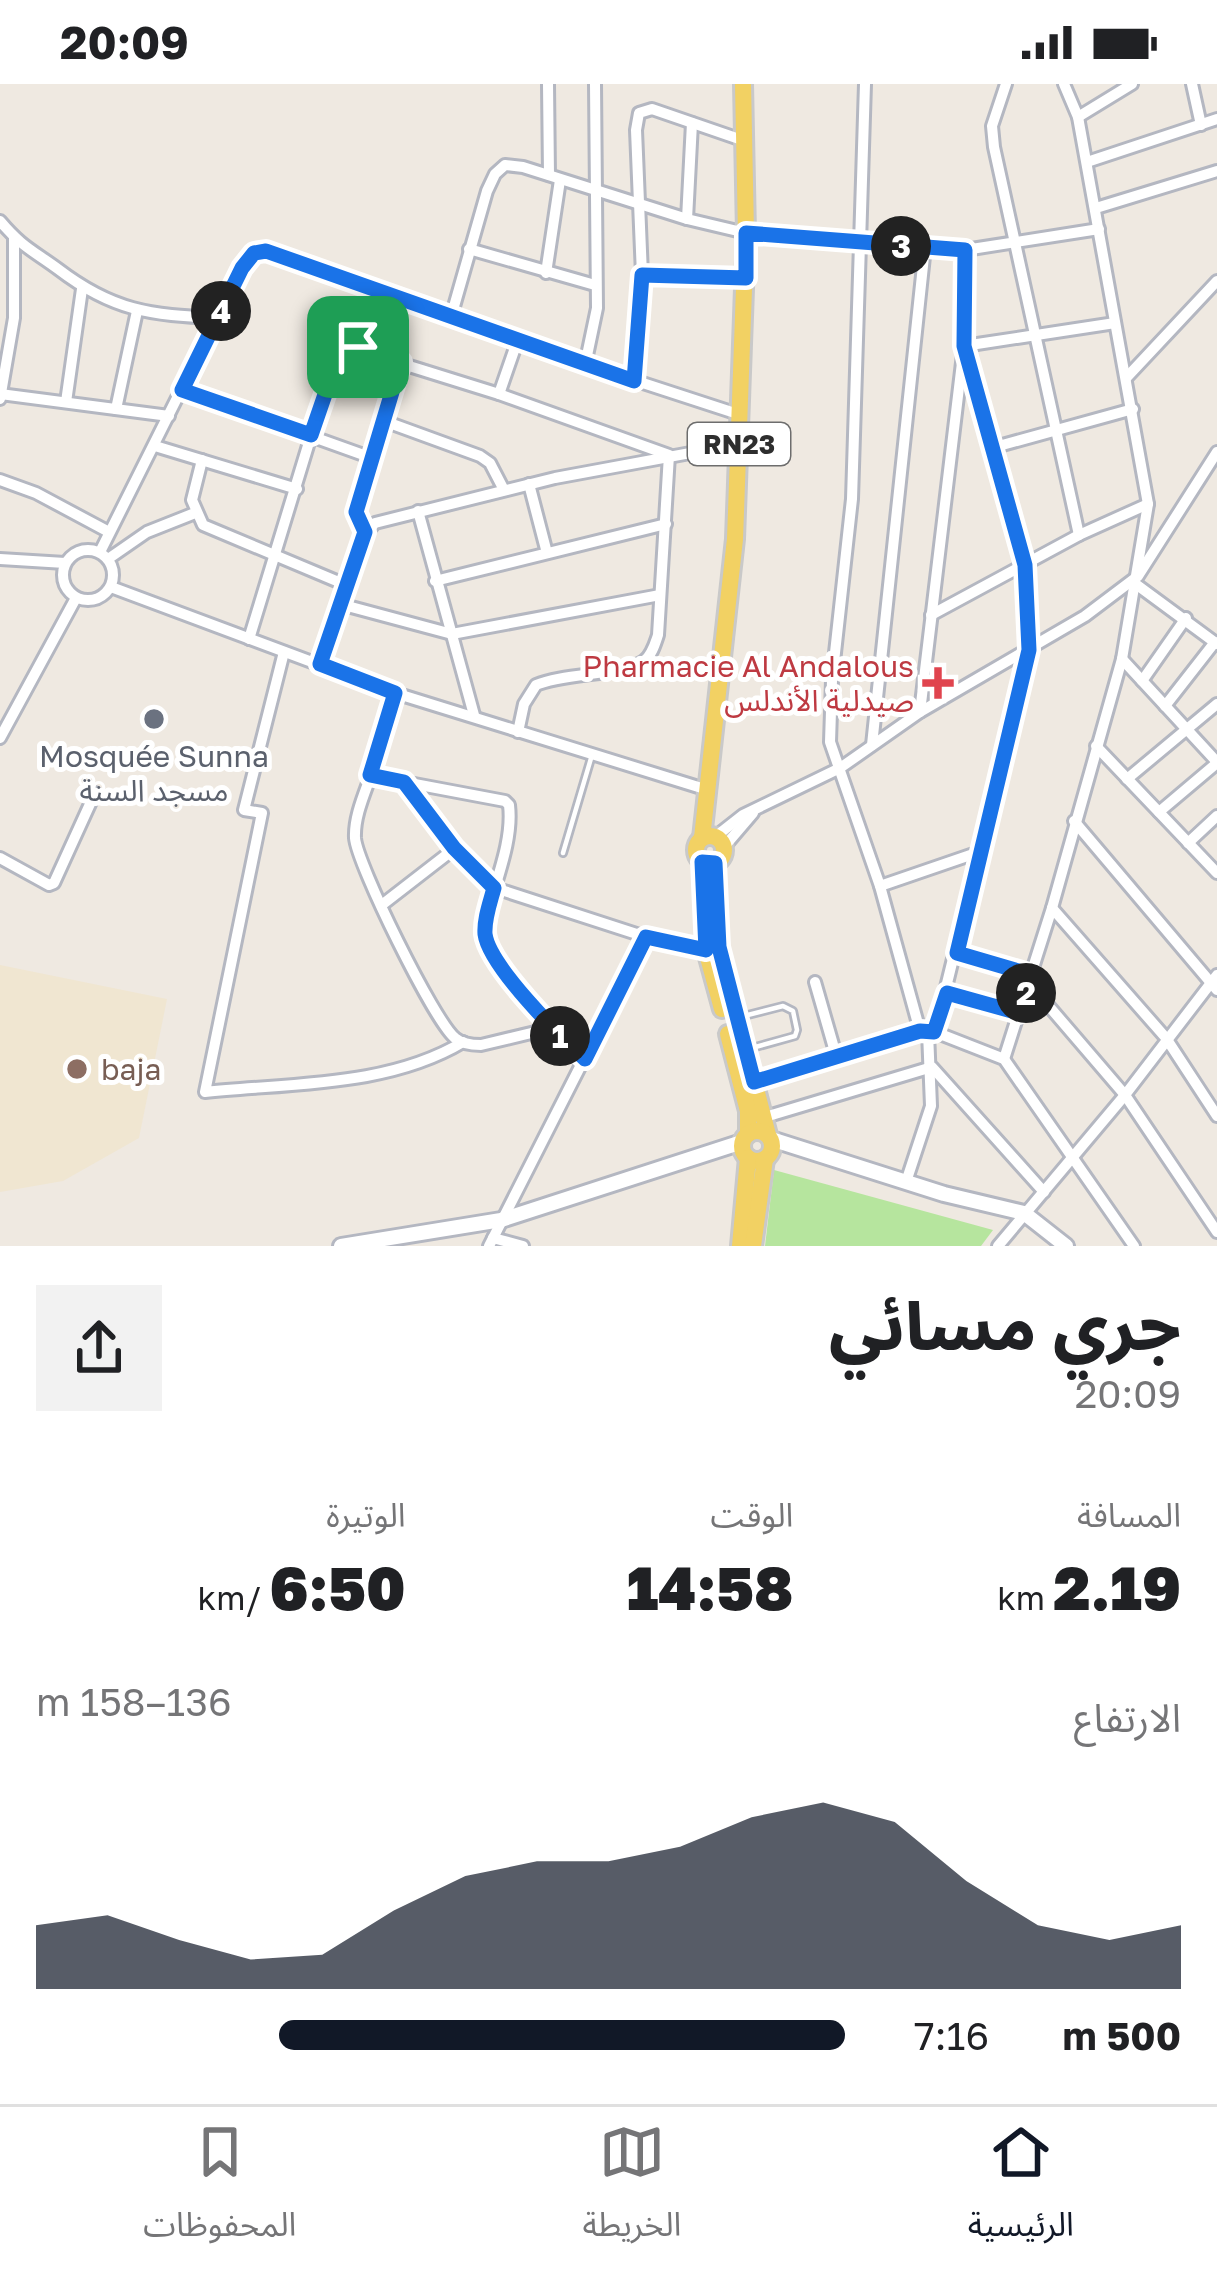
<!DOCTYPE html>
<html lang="ar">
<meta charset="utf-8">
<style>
body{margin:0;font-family:"Golos Text","Noto Sans Arabic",sans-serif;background:#f2f2f2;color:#202124;direction:rtl;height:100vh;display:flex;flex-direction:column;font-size:45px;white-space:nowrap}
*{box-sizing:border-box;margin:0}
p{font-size:39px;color:#757577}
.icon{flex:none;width:66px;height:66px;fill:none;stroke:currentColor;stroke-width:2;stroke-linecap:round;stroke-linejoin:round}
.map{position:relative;height:1162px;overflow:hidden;direction:ltr}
.panel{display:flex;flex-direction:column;background:#fff;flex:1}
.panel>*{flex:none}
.pin{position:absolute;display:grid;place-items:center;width:102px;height:102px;color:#fff;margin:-51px;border-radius:24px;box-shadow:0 6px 18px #0006}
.km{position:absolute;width:60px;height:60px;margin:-30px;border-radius:50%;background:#222;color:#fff;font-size:33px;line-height:60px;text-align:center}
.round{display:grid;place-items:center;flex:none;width:126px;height:126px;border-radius:0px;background:#f2f2f2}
.summary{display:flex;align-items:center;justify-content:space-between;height:204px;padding:0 36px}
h1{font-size:66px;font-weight:800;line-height:90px}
.metrics{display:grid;grid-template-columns:repeat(3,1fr);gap:18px;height:204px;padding:12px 36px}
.metrics div{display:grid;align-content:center}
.metrics b{font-size:60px;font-weight:800}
.metrics small{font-size:33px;font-weight:400}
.metrics p{font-size:33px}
.chart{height:336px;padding:24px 36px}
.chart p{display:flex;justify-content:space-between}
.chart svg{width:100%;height:216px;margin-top:12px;fill:#111827;opacity:.7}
ul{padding:0 36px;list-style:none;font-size:39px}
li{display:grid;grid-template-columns:192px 144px 1fr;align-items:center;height:90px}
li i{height:30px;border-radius:15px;background:#111827}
.status{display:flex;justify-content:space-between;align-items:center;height:84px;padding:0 60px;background:#fff;direction:ltr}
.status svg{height:33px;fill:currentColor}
.tabs{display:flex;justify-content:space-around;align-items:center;height:168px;border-top:3px solid #e0e0e0;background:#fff;font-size:33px;color:#757577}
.tabs a{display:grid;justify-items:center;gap:6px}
.tabs .on{color:#111827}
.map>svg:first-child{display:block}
.education{fill:#f0e6d1}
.green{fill:#b6e59e}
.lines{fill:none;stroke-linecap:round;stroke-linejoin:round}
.lane-casing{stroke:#b4b7c1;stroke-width:10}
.street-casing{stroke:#b4b7c1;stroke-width:16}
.secondary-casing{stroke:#b4b7c1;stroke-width:20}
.primary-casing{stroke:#c9c9c9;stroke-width:22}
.lane{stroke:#fff;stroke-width:4.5}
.street{stroke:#fff;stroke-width:10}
.secondary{stroke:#fff;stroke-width:14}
.primary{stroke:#f2d163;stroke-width:16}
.route-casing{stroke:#fff;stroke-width:24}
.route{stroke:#1a73e8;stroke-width:15}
.health-dot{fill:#e0444e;stroke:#fff;stroke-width:4.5}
.worship-dot{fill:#6b7280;stroke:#fff;stroke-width:4.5}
.education-dot{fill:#8d6e63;stroke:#fff;stroke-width:4.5}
.labels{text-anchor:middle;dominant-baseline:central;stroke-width:10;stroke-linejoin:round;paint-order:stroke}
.shield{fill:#fff;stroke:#6d6d6d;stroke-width:3}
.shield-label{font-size:27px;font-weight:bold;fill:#2e2e2e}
.health-label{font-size:30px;fill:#be3a42;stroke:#fff;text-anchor:end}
.worship-label{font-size:30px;fill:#5b616d;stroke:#fff}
.education-label{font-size:30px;fill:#785e54;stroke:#fff;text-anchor:start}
</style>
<div class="status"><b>20:09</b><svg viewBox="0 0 49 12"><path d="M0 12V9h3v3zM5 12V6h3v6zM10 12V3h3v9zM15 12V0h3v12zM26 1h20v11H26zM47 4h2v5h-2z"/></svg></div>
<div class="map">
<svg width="1217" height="1162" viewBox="0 0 1217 1162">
<rect width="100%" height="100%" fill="#efe9e1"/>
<!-- education -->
<polygon class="education" points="0,881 167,915 139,1054 63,1097 0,1108"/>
<!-- green -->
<polygon class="green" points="774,1086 993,1146 981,1162 765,1162"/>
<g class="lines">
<defs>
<g id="lane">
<polyline points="563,769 592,671"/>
<polyline points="740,933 783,922 793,927 797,946 795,952 752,964"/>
</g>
<g id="street">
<polyline points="548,0 549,91"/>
<polyline points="865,0 852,415 832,596 830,658 880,802 920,947"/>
<polyline points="1006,0 992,42 994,63 1079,451"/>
<polyline points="1192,0 1201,41"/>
<polyline points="1078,33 1132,0"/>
<polyline points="1087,78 1217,35"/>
<polyline points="1096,124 1217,87"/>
<polyline points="687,135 692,39"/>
<path d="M 0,137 C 22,163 32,166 58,185 C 113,227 150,231 217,234"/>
<polyline points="469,165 595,201"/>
<polyline points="546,189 560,96"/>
<polyline points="642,191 745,194"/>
<polyline points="451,233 487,107 495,90 505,81 523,83 687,135 746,149 965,166 1099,145"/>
<polyline points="585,281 597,224 595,0"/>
<polyline points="1127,293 1217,197"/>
<polyline points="635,297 642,191 636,46 639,29 652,25 745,57"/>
<polyline points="182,306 372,374"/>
<polyline points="0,310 169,332"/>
<polyline points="499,310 517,258"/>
<polyline points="0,315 14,234 14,153"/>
<polyline points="66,318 82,205"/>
<polyline points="116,325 137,227"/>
<polyline points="384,337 480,372 490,379 504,406"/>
<polyline points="155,362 297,405"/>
<polyline points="995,363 1133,325"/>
<polyline points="202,376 192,416 203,441 346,501"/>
<polyline points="0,396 36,409 109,448"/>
<polyline points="529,400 547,469"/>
<polyline points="418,427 474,631"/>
<polyline points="365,448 356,428 401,278"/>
<circle cx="88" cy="491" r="25"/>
<polyline points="100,468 242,184 254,169 283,171 517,258 741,331"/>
<polyline points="0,475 65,479"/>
<polyline points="108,475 147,448 195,429"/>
<polyline points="435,497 666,440"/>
<polyline points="1137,501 1217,560"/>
<polyline points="111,503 395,609 708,706"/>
<polyline points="340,520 452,550 660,511"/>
<polyline points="931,531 1079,451 1148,420"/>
<path d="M 249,555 L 332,283 L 345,262 L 499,310 L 669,371 L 658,551 C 655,560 652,571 644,577 C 625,591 563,589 536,601 L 524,620 L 518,648"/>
<path d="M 284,568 L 244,726 L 262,729 L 205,1008 C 290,999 388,1003 463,958"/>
<polyline points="1122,575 1217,678"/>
<polyline points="320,580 360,456 375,439 555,394 739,360"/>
<polyline points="1142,597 1186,534"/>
<polyline points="395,609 371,691 404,698 454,765 495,804 646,853 706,866"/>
<polyline points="1165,622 1215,558"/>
<polyline points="920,628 964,262 965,166"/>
<polyline points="0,654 76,514"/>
<polyline points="872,661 925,163"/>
<polyline points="1096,662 1217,789"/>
<path d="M 371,691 C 364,711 354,733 355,754 C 357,780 434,937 455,954 C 462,960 472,961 481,961 L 552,944"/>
<polyline points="1127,695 1217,620"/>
<path d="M 404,698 L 505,717 L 509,721 C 513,754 498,791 489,823 C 486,835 483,847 487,860 C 500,894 557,949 585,975"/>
<polyline points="1159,728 1217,679"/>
<polyline points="1074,737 1217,906"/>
<polyline points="715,753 743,731 840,684 920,628 1085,532 1138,492 1217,368"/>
<polyline points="1188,759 1217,732"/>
<polyline points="724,763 753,729"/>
<polyline points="0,774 49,801 54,799 95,709"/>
<polyline points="880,802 982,767"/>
<polyline points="383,820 454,765"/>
<polyline points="1052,824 1166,954 1217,1032"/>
<polyline points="957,869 1032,891"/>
<polyline points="815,898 836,971"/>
<polyline points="1029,899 1125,1011 1217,1148"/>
<polyline points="947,909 1019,929"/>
<polyline points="935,948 1029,566 1025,481 964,262 1115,239"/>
<polyline points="1004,975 1052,824 1122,575 1148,420 1078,33 1064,0"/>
<polyline points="754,998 920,947 935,948 1004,975 1134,1162"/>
<polyline points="765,1033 932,983 1044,1108"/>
<polyline points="906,1098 931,1022 928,948"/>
<polyline points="493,1154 523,1162"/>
<polyline points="489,1162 646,853"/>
<polyline points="998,1162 1125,1011 1217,891"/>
</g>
<g id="secondary">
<polyline points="771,1055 944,1110 1024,1129 1066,1162"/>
<polyline points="341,1162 501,1136 742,1058"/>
</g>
<g id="primary">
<circle cx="710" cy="766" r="14"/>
<polyline points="702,754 735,455 746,149 743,0"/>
<polyline points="702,778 706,866 722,925"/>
<polyline points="715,780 719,863 768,1051"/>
<polyline points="728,950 748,1027 748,1050"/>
<circle cx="757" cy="1062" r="15"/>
<polyline points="740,1162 748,1074"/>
<polyline points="753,1162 765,1075"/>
</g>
</defs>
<!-- lane casing -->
<use href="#lane" class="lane-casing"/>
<!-- street casing -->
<use href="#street" class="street-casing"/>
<!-- secondary casing -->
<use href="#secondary" class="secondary-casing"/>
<!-- primary casing -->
<use href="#primary" class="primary-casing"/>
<!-- lane -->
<use href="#lane" class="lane"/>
<!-- street -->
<use href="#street" class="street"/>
<!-- secondary -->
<use href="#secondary" class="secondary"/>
<!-- primary -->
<use href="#primary" class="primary"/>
</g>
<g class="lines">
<defs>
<path id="route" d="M 746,149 L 965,166 L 964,262 L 1025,481 L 1029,566 L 957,869 L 1032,891 L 1019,929 L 947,909 L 934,948 L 920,947 L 754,998 L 719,863 L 715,779 L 702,778 L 706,866 L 646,853 L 585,975 C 560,952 489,882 485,850 C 484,835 490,819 494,804 L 454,764 L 404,698 L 370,691 L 395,609 L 320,580 L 365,448 L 356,428 L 401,278 L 358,263 L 341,264 L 311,351 L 182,306 L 242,184 L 254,169 L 266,167 L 634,297 L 642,191 L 746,194 Z"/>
</defs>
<!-- route casing -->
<use href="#route" class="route-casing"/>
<!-- route -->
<use href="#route" class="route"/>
</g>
<!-- markers -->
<path class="health-dot" d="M932 581h12v12h12v12h-12v12h-12v-12h-12v-12h12z"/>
<circle class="worship-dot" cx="154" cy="635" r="12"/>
<circle class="education-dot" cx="77" cy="985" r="12"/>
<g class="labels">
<!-- shield labels -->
<rect class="shield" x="688" y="339" width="102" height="42" rx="9"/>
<g class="shield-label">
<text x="739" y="360">RN23</text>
</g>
<!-- health labels -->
<g class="health-label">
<text x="914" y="582">Pharmacie Al Andalous<tspan x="914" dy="34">صيدلية الأندلس</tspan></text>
</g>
<!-- worship labels -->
<g class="worship-label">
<text x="154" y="672">Mosquée Sunna<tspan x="154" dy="34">مسجد السنة</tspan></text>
</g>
<!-- education labels -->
<g class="education-label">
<text x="101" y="985">baja</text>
</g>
</g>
</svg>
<div class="pin" style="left:358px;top:263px;background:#1e9e55"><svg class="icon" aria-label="arrive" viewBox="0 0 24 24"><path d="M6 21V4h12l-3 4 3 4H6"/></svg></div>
<b class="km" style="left:560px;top:952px">1</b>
<b class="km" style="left:1026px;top:909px">2</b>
<b class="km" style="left:901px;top:162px">3</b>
<b class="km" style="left:221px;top:227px">4</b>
</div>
<section class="panel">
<div class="summary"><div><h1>جري مسائي</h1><p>20:09</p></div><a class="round"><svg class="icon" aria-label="share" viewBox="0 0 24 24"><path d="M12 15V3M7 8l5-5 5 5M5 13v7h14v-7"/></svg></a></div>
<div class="metrics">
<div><p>المسافة</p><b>2.19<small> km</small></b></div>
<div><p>الوقت</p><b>14:58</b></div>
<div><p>الوتيرة</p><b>6:50<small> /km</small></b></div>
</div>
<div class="chart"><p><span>الارتفاع</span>136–158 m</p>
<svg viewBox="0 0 160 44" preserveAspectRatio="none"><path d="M0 44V31L10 29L20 34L30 38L40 37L50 28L60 21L70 18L80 18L90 15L100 9L110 6L120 10L130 22L140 31L150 34L160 31V44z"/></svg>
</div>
<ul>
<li><b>500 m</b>7:16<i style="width:70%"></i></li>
</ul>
</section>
<nav class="tabs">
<a class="on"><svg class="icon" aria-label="home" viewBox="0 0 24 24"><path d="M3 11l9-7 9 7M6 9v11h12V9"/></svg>الرئيسية</a>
<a><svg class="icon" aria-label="map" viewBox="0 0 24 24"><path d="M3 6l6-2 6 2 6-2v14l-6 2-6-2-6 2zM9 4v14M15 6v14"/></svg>الخريطة</a>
<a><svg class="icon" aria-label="saved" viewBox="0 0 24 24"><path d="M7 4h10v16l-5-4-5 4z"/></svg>المحفوظات</a>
</nav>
